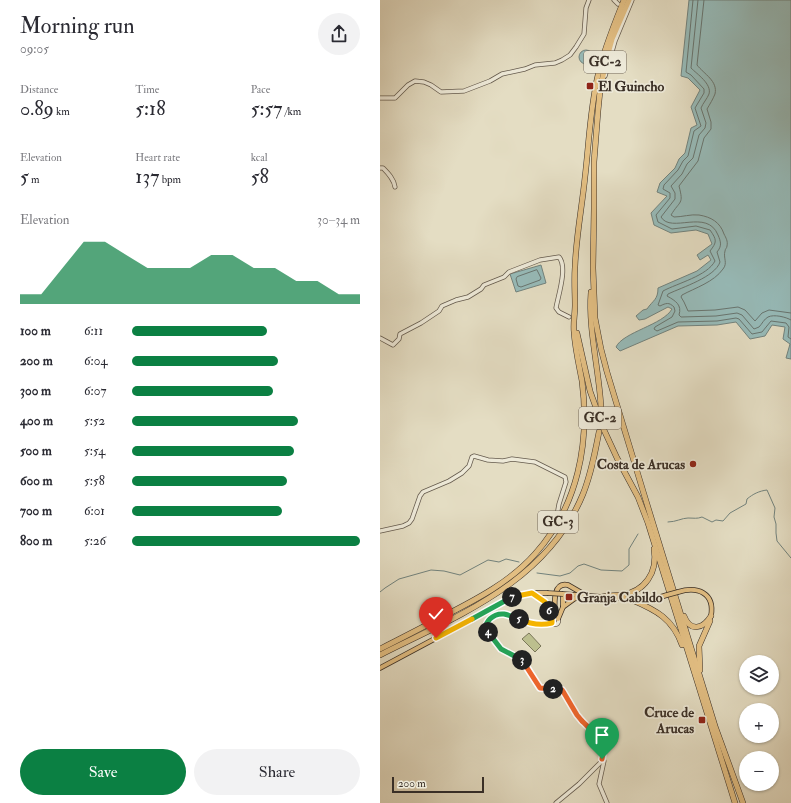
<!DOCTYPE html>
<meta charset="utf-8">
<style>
body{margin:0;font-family:"IM FELL Double Pica",serif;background:#f2f2f3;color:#2b2b33;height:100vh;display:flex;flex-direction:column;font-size:15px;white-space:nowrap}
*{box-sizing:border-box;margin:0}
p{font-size:13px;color:#7c7c81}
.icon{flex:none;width:22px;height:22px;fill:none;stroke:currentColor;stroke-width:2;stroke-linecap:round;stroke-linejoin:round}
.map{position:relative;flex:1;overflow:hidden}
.drawer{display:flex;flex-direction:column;background:#fff;width:380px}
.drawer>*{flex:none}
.controls{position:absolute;left:359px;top:655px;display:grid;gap:8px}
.controls a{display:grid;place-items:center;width:40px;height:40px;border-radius:50%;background:#fff;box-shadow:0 1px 3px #0004;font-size:20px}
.scale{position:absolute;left:12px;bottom:10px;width:92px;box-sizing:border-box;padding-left:4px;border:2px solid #3a2f26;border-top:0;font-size:11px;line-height:14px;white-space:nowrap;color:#3a2f26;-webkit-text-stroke:3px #ede9d8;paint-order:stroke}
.pin{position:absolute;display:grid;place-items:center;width:34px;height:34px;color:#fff;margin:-41px -17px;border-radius:50% 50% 50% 0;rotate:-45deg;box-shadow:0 0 4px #0007}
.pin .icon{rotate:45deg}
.km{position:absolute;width:20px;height:20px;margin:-10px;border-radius:50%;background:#222;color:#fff;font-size:11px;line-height:20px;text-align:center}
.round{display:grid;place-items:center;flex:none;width:42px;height:42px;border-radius:21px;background:#f2f2f3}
.summary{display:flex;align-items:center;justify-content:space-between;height:68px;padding:0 20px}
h1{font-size:22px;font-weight:600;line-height:30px}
.stats{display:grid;grid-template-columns:repeat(3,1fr);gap:6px;height:68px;padding:4px 20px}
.stats div{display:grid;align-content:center}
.stats b{font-size:20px;font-weight:600}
.stats small{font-size:11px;font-weight:400}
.stats p{font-size:11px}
.chart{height:112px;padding:8px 20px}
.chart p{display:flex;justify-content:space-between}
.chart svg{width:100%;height:72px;margin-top:4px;fill:#0b8043;opacity:.7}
.cta{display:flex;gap:8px;margin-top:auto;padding:8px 20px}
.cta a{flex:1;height:46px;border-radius:24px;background:#0b8043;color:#fff;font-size:16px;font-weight:600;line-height:46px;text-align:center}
.cta a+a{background:#f2f2f3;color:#2b2b33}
ul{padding:0 20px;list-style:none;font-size:13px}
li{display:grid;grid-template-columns:64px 48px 1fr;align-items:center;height:30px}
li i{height:10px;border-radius:5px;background:#0b8043}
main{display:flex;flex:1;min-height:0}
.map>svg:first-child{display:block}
.green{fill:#bcbf8e;stroke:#7b775a}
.water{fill:#97bbb9;stroke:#72837e}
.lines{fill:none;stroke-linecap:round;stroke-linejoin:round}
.shore{stroke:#687570;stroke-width:1}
.stream{stroke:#72837e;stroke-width:1}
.highway-tunnel{stroke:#c2baa4;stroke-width:5;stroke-dasharray:5 2.5;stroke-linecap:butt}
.minor-casing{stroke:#645a4d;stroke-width:5}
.major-casing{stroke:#3a2f26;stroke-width:5.5}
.highway-casing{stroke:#3a2f26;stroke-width:6}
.minor{stroke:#ede9d8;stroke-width:3.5}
.major{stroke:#e2be82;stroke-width:4}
.highway{stroke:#e2be82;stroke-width:5}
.major-bridge-casing{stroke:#3a2f26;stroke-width:5.5;stroke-linecap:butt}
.major-bridge{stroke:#e2be82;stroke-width:4}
.split-1-casing{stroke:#fff;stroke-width:8}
.split-2-casing{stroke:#fff;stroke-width:8}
.split-3-casing{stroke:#fff;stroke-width:8}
.split-4-casing{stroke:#fff;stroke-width:8}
.split-5-casing{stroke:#fff;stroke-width:8}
.split-6-casing{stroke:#fff;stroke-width:8}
.split-7-casing{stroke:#fff;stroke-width:8}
.split-8-casing{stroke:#fff;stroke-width:8}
.split-9-casing{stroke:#fff;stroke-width:8}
.split-1{stroke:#f0652b;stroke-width:5}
.split-2{stroke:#f0652b;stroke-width:5}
.split-3{stroke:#f0652b;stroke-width:5}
.split-4{stroke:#22a559;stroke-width:5}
.split-5{stroke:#22a559;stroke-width:5}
.split-6{stroke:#f5b400;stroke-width:5}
.split-7{stroke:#f5b400;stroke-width:5}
.split-8{stroke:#22a559;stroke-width:5}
.split-9{stroke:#f5b400;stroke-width:5}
.poi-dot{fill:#8f2418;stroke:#ede9d8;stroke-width:1.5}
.labels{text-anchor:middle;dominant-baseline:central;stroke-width:3.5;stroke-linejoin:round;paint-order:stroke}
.shield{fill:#ede9d8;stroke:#70675b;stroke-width:1}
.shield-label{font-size:13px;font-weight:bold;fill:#3a2f26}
.poi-label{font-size:14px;font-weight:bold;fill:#3a2f26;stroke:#ede9d8;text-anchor:start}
</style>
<main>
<section class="drawer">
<div class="summary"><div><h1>Morning run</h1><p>09:05</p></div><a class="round"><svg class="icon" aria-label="share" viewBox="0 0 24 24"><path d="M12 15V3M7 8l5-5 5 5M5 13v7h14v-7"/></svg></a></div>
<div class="stats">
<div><p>Distance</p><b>0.89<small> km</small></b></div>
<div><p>Time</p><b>5:18</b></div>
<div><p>Pace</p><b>5:57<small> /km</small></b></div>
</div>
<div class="stats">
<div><p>Elevation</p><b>5<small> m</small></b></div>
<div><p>Heart rate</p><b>137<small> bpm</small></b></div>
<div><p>kcal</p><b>58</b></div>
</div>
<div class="chart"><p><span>Elevation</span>30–34 m</p>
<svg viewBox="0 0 160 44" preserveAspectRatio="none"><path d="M0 44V38L10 38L20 22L30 6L40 6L50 14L60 22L70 22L80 22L90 14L100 14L110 22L120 22L130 30L140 30L150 38L160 38V44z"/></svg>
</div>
<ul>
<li><b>100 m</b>6:11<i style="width:59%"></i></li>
<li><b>200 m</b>6:04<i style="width:64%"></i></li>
<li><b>300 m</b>6:07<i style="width:62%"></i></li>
<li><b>400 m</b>5:52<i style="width:73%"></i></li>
<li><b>500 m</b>5:54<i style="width:71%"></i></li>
<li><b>600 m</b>5:58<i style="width:68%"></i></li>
<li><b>700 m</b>6:01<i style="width:66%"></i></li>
<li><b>800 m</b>5:26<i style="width:100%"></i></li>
</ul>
<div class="cta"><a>Save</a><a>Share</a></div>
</section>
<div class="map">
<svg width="411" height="803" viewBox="0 0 411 803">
<rect width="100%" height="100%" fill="#e4ddc3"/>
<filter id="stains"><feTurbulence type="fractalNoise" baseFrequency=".005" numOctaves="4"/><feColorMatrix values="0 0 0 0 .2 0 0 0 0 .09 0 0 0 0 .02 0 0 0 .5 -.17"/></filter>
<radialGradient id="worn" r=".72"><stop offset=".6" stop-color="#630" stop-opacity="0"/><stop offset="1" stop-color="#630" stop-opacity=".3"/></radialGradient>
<!-- green -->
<polygon class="green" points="149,633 161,646 155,652 142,639"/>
<!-- water -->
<g class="water">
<path d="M 309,0 L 411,0 L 411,359 L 406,358 L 410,344 L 403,339 L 405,327 L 392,325 L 385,336 L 370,339 L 356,322 L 337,325 L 298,326 L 240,351 L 236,347 C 243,332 283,325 292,309 L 288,307 L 265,319 L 259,320 L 256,316 L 263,310 L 267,309 C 273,300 278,300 278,288 L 317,271 L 331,260 L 328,255 L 320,260 L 317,255 L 332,244 L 328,234 L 316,230 L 291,233 L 274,225 L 271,213 L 287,196 L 277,192 L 280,183 L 295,168 L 299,159 L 305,153 L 311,128 L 317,125 L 311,107 L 320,90 L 308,78 L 301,76 Z"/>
<circle cx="206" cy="57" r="7"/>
<polygon points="161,265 166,283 136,292 130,274"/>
</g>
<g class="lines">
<!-- shore -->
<g class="shore">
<path d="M 313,0 L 306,72 L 311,75 L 324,89 L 324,93 L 315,108 L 321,126 L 314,131 L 308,156 L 303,161 L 298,170 L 284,185 L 283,189 L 290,193 L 290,198 L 276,215 L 278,222 L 292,229 L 316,226 L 330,230 C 337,240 337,242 330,251 L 335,261 C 327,276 298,283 283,291 L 278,305 L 280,306 C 286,303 289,302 294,307 L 295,311 L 292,317 L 275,327 L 274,329 L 277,331 L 298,322 L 337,321 L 356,318 L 359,319 L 372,334 L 382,332 L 391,321 L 406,323 L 409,327 L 408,337 L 411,339"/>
<path d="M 318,0 L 311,68 C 317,74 332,84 329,94 C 327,99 323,103 321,108 L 326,123 L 325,128 L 319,135 L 313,158 L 307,164 L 302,174 L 291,186 L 295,193 L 295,199 L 281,217 C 291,234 327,208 338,235 C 341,242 342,246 337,252 L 340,262 C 335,277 303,287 288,294 L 287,296 C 296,301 302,305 299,315 L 301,317 L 336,316 L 357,313 L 362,315 L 374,329 L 379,327 C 382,324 384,319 388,317 C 394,314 406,317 411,320"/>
<path d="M 324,0 L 317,65 C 324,74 338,81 335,94 C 333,99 330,104 327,109 L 331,122 L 331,129 L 324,138 L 318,161 L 299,186 C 304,205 300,200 291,215 L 294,217 C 302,217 311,214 319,215 C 331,217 340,222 344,234 C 346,238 348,241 347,246 C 347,248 345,249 345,251 C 343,258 348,263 343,269 C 334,282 315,288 302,295 L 301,297 L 304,302 L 308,311 L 335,310 L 358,307 L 365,310 L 375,321 L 382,313 L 389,310 L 411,313"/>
<polygon points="157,270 161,278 160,280 141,287 138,286 136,279 137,277"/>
</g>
<!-- stream -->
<g class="stream">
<path d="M 288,522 C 296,522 302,518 308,518 C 314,518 317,519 322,517 L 332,522 L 336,520 L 343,521 L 350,513 L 366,504 L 367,499 C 373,494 379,491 387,490 L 395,508 L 394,517 L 396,524 L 396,533 L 397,541 L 411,558"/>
<polyline points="157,573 180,576 190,573 198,566 204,564 221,570 242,571 249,565 249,549 258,534"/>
<polyline points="0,592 5,588 19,579 51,570 64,571 80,575 108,560 119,562 126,559 139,562"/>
</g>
<!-- highway-tunnel -->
<polyline class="highway-tunnel" points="219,432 221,407"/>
<defs>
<g id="minor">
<polyline points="234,0 238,4"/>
<polyline points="225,76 235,41 252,0"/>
<polyline points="0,98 15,98 28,85 35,81 44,82 51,85 61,92 84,91 110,81 122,74 145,69 155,65 175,63 182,60 190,55 196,47 204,34 206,8 209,0"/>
<path d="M 0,168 L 3,168 C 8,173 14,179 15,187"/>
<path d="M 0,338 L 13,345 L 19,339 L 20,334 L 41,323 L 59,311 L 62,306 L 76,300 L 88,297 L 101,289 L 104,285 L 124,277 L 129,272 L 160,260 L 179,257 C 188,267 178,296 176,308 L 179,312 L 189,317"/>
<polyline points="0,531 23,526 29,523 32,519 40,496 43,492 69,481 82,473 89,466 92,457 94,456 108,460 123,461 132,459 155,462 185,477 186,482 179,504 176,521"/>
<circle cx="175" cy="621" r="3.5"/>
<polyline points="172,623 165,624 154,624 128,615 121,614 110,618 106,625 107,630 121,649 142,660 160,688 182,690 193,706 197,715 220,740 224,750 221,762 199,784 176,803"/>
<polyline points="222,759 224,761 219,784 227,803"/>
</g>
<g id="major">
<path d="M 298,592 C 318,586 335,593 331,616"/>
<polyline points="152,593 165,602 172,619"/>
<polyline points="183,607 194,599 201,596"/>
<path d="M 175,618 C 175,608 171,581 188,585 L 207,596"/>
<polyline points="178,619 183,607 183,594 263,600 274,599 287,595"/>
<polyline points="0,668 133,597 152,593 167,593"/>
</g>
<g id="highway">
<polyline points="249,0 232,39 226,61 220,91 218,111 214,162 214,209 213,268 215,318 221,349 227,372 263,491 335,726 363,803"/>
<path d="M 211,292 C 208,329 219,369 221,407"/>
<polyline points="197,333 210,391 224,430 237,458 258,497 268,523 355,803"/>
<path d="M 222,597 C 229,595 235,596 241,595 C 265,592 278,572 274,549"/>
<path d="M 252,600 C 276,610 293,619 302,645"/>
<path d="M 304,616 C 310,632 323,629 331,616"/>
<path d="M 0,649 C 22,638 43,627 64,616 C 97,599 130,582 155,554 C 198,506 210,443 202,381 C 199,365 195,348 194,332 C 193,323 195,314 195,305 C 195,293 194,280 195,267 C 196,237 202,207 205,177 C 209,143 210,109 218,75 C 224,49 234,25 244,0"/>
<path d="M 0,655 C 79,615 167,582 203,494 C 211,474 215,453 219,432"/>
<polyline points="320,670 319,646 330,621"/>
</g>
</defs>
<!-- minor casing -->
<use href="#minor" class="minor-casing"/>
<!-- major casing -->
<use href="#major" class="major-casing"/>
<!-- highway casing -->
<use href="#highway" class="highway-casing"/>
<!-- minor -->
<use href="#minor" class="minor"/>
<!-- major -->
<use href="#major" class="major"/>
<!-- highway -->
<use href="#highway" class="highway"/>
<defs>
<g id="major-bridge">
<polyline points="167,593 183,594"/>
<polyline points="287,595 298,592"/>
</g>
</defs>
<!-- major-bridge casing -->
<use href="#major-bridge" class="major-bridge-casing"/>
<!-- major-bridge -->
<use href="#major-bridge" class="major-bridge"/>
</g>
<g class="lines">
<defs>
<path id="split-1" d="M 202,721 C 213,732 227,742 222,759"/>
<polyline id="split-2" points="173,689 182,690 184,693 197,715 202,721"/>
<polyline id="split-3" points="142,660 160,688 173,689"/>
<polyline id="split-4" points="108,632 121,649 142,660"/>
<path id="split-5" d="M 108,632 C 102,622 114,613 124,614 C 129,615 134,617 139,619"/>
<path id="split-6" d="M 139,619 C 150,624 160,626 172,623 L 172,619 L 169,611"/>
<polyline id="split-7" points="132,597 152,593 165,602 169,611"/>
<polyline id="split-8" points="92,619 132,597"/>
<polyline id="split-9" points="56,638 92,619"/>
</defs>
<!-- split-1 casing -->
<use href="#split-1" class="split-1-casing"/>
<!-- split-2 casing -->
<use href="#split-2" class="split-2-casing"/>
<!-- split-3 casing -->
<use href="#split-3" class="split-3-casing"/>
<!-- split-4 casing -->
<use href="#split-4" class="split-4-casing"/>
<!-- split-5 casing -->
<use href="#split-5" class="split-5-casing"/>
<!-- split-6 casing -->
<use href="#split-6" class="split-6-casing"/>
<!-- split-7 casing -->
<use href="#split-7" class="split-7-casing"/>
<!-- split-8 casing -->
<use href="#split-8" class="split-8-casing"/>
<!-- split-9 casing -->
<use href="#split-9" class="split-9-casing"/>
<!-- split-1 -->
<use href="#split-1" class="split-1"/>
<!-- split-2 -->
<use href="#split-2" class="split-2"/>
<!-- split-3 -->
<use href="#split-3" class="split-3"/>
<!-- split-4 -->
<use href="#split-4" class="split-4"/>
<!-- split-5 -->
<use href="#split-5" class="split-5"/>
<!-- split-6 -->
<use href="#split-6" class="split-6"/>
<!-- split-7 -->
<use href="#split-7" class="split-7"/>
<!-- split-8 -->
<use href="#split-8" class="split-8"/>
<!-- split-9 -->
<use href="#split-9" class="split-9"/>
</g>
<!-- markers -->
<g class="poi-dot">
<rect x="206" y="82" width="8" height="8" rx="2"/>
<circle cx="313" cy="464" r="4"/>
<rect x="185" y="593" width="8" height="8" rx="2"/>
<rect x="318" y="716" width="8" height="8" rx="2"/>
</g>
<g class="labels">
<!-- shield labels -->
<g class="shield">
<rect x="204" y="51" width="42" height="22" rx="3"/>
<rect x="199" y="407" width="42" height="22" rx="3"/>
<rect x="158" y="511" width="40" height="22" rx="3"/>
</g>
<g class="shield-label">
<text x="225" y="62">GC-2</text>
<text x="220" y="418">GC-2</text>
<text x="178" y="522">GC-3</text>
</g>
<!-- poi labels -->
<g class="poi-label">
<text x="218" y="86">El Guincho</text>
<text x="305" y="464" text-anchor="end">Costa de Arucas</text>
<text x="197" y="597">Granja Cabildo</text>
<text x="314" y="712" text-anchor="end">Cruce de<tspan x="314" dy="16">Arucas</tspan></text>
</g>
</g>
<rect width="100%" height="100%" filter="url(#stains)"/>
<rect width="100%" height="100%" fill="url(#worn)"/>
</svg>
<div class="controls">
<a><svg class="icon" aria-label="layers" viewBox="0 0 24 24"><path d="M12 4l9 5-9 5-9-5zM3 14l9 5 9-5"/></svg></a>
<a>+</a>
<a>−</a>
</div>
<div class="scale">200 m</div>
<div class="pin" style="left:222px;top:759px;background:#1e9e55"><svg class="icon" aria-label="arrive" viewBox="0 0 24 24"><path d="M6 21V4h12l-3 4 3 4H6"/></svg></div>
<div class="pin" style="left:56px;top:638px;background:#d93025"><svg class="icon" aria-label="check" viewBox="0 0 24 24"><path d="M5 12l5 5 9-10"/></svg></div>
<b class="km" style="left:173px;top:689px">2</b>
<b class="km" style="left:142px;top:660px">3</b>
<b class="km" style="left:108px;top:632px">4</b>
<b class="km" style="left:139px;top:619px">5</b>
<b class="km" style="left:169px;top:611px">6</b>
<b class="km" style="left:132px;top:597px">7</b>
</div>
</main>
